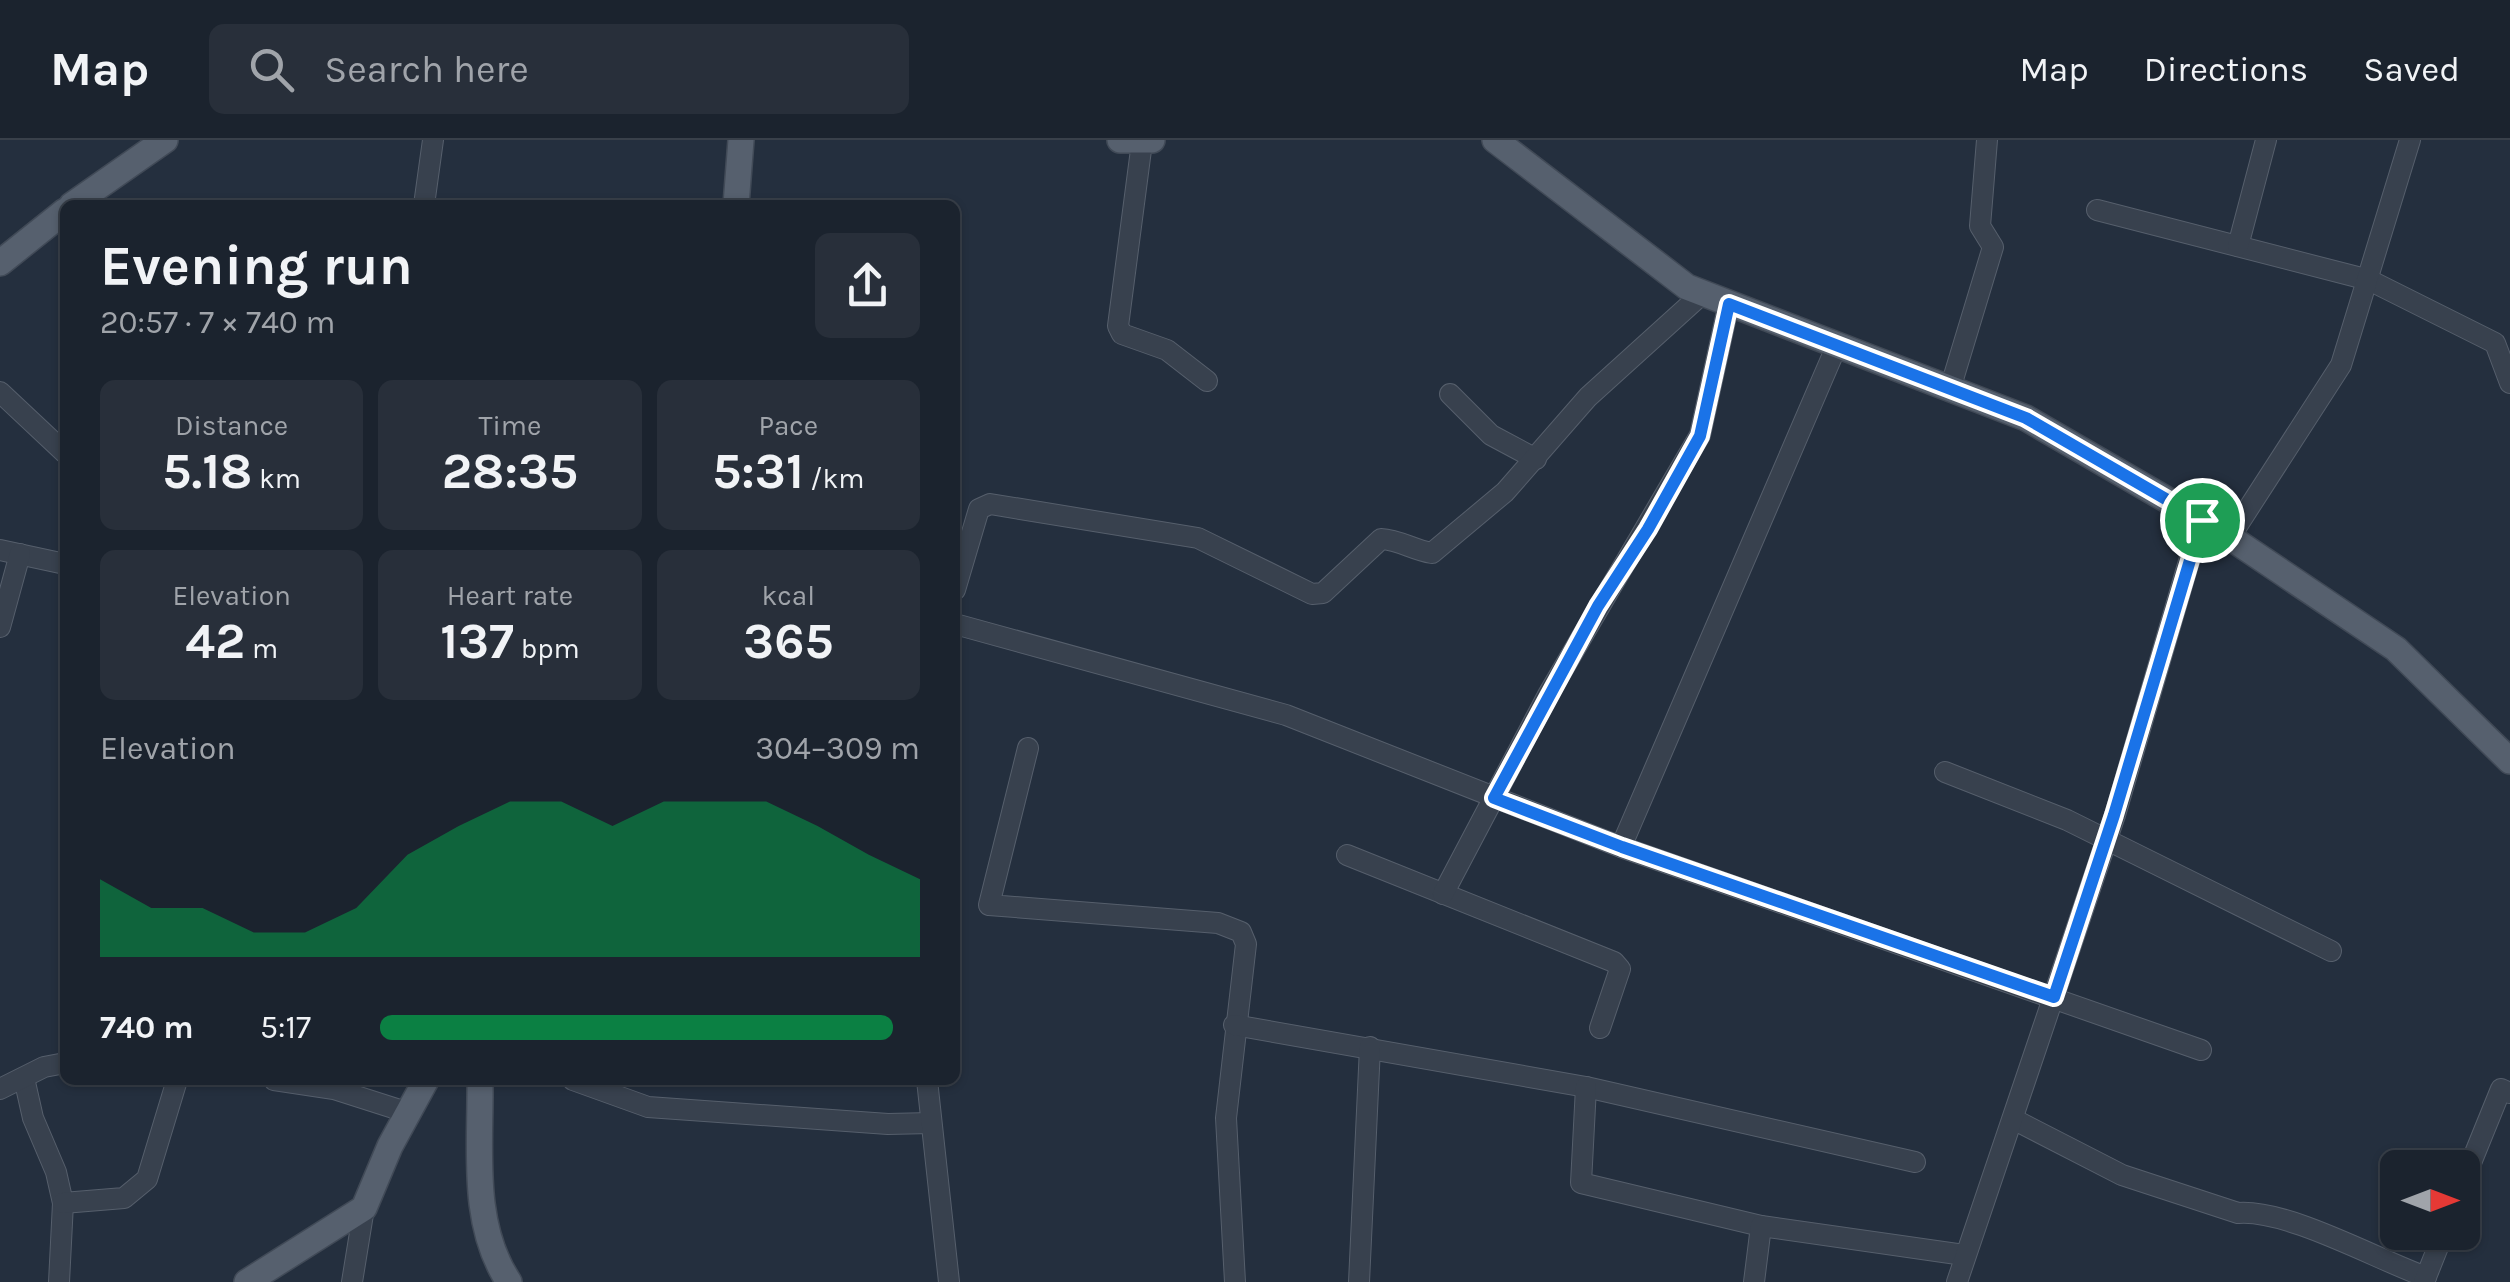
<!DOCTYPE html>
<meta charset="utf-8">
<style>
body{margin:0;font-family:Karla,sans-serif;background:#282f3a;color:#f1f3f6;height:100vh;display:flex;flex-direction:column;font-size:38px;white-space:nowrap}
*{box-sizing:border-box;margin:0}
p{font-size:32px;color:#a0a4aa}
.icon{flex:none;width:55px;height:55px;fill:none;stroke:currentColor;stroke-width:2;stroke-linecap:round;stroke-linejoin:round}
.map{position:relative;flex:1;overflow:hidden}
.side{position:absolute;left:60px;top:60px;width:900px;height:885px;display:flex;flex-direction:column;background:#1b232e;border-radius:15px;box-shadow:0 2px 8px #0004,0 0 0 2px #39404a}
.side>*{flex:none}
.needle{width:65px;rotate:90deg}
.buttons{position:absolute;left:2380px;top:1010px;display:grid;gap:20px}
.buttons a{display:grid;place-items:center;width:100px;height:100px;border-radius:15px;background:#1b232e;box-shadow:0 2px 8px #0004,0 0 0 2px #39404a;font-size:50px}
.pin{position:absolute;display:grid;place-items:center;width:85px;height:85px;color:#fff;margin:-42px;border:5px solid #fff;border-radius:50%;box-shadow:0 2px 10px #0007}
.round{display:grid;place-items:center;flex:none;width:105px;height:105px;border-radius:15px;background:#282f3a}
.overview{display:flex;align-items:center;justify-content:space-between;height:170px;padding:0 40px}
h1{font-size:55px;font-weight:700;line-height:75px}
.metrics{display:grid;grid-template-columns:repeat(3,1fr);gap:15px;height:170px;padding:10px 40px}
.metrics div{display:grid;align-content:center;border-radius:15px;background:#282f3a;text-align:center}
.metrics b{font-size:50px;font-weight:700}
.metrics small{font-size:28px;font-weight:400}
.metrics p{font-size:28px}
.chart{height:280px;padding:20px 40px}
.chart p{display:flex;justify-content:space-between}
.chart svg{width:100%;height:180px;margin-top:10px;fill:#0b8043;opacity:.7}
ul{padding:0 40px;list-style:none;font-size:32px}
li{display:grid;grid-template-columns:160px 120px 1fr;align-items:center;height:75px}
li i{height:25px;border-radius:12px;background:#0b8043}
header{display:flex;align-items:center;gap:60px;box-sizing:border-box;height:140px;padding:0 50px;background:#1b232e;border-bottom:2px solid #39404a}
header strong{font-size:48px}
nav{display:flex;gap:55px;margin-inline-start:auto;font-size:35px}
.search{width:700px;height:90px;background:#282f3a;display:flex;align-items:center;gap:25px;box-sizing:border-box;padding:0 35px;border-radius:15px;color:#a0a4aa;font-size:38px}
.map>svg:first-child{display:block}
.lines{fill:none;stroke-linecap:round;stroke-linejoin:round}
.minor-casing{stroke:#565f6c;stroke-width:22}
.major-casing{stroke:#414a57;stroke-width:28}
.minor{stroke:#38414e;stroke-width:20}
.major{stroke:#56606e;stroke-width:25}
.route-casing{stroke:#fff;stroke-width:20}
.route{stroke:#1a73e8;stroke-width:12}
</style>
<header>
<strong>Map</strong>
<div class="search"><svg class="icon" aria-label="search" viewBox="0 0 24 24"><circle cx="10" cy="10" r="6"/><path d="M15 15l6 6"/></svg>Search here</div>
<nav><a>Map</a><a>Directions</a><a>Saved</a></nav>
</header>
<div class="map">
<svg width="2510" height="1142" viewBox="0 0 2510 1142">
<rect width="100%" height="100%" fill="#242f3e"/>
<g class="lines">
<defs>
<g id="minor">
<polyline points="1142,2 1118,186 1122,194 1167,210 1207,241"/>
<polyline points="424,65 433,0"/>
<polyline points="2097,70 2369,140 2495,203 2510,243"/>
<polyline points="2238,106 2266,0"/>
<polyline points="1950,249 1993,107 1980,86 1987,0"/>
<polyline points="0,252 65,313"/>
<polyline points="1450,254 1491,295 1536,319"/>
<polyline points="2230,397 2341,225 2410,0"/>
<polyline points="0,410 65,424"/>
<path d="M 955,450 L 979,369 L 990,364 L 1198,398 L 1312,454 L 1323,453 L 1381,399 C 1400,400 1413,410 1432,413 L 1505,352 L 1588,257 L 1703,153"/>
<polyline points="955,484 1286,575 1621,707 2201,910"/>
<polyline points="0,487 20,414"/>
<polyline points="1028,608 989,765 1218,783 1241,792 1246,804 1226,978 1235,1142"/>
<polyline points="1945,632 2067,680 2331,811"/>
<polyline points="1621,707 1837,205"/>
<polyline points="1347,715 1614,822 1620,829 1600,888"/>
<polyline points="1443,754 1549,553 1700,295 1729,163"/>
<polyline points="1234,885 1586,947 1915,1022"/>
<polyline points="24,938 33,978 56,1032 63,1063 59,1142"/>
<polyline points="274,940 334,949 406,972"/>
<polyline points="573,940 648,967 888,984 931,983"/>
<polyline points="927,940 949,1142"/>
<polyline points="1586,947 1581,1043 1761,1086"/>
<polyline points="0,949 44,927 65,923"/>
<path d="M 2013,979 L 2122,1035 L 2238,1073 C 2287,1069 2376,1119 2426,1137"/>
<polyline points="2462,1045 2501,949 2510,953"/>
<polyline points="63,1063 124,1058 147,1039 177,940"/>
<polyline points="352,1142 364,1068"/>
<polyline points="1359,1142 1370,907"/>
<polyline points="1754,1142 1761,1086 1964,1115"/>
<polyline points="1957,1142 2115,675 2201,380"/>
<polyline points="2424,1142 2444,1092"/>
</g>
<g id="major">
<polyline points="1120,0 1152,0"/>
<polyline points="1495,0 1687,147 2026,278 2219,390 2396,509 2510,621"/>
<polyline points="72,65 165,0"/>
<polyline points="736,65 741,0"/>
<polyline points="0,123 65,71"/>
<path d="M 480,940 C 481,1007 470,1084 509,1142"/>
<polyline points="247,1142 364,1068 390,1006 426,940"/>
</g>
</defs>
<!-- minor casing -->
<use href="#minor" class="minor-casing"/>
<!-- major casing -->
<use href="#major" class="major-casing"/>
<!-- minor -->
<use href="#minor" class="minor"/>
<!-- major -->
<use href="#major" class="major"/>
</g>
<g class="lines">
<defs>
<polygon id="route" points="1729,164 2026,278 2202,380 2114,675 2054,857 1622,707 1494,658 1598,466 1648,389 1700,296"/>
</defs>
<!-- route casing -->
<use href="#route" class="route-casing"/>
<!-- route -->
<use href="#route" class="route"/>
</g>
</svg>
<div class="buttons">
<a><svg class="needle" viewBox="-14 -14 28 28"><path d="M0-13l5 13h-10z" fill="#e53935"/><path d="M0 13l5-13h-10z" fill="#a0a4aa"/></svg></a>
</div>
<div class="pin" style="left:2202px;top:380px;background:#1e9e55"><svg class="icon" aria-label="arrive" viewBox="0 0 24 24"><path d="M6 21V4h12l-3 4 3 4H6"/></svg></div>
<section class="side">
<div class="overview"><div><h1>Evening run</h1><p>20:57 · 7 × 740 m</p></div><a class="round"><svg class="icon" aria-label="share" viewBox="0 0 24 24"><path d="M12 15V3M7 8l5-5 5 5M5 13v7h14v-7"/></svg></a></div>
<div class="metrics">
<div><p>Distance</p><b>5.18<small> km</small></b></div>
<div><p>Time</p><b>28:35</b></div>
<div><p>Pace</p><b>5:31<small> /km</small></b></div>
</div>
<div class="metrics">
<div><p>Elevation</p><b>42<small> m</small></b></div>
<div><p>Heart rate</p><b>137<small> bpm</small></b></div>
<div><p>kcal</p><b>365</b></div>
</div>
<div class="chart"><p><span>Elevation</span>304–309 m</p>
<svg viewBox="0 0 160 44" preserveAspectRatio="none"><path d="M0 44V25L10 32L20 32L30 38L40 38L50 32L60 19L70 12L80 6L90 6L100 12L110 6L120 6L130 6L140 12L150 19L160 25V44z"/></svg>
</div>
<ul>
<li><b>740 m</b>5:17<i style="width:95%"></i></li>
</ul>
</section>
</div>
